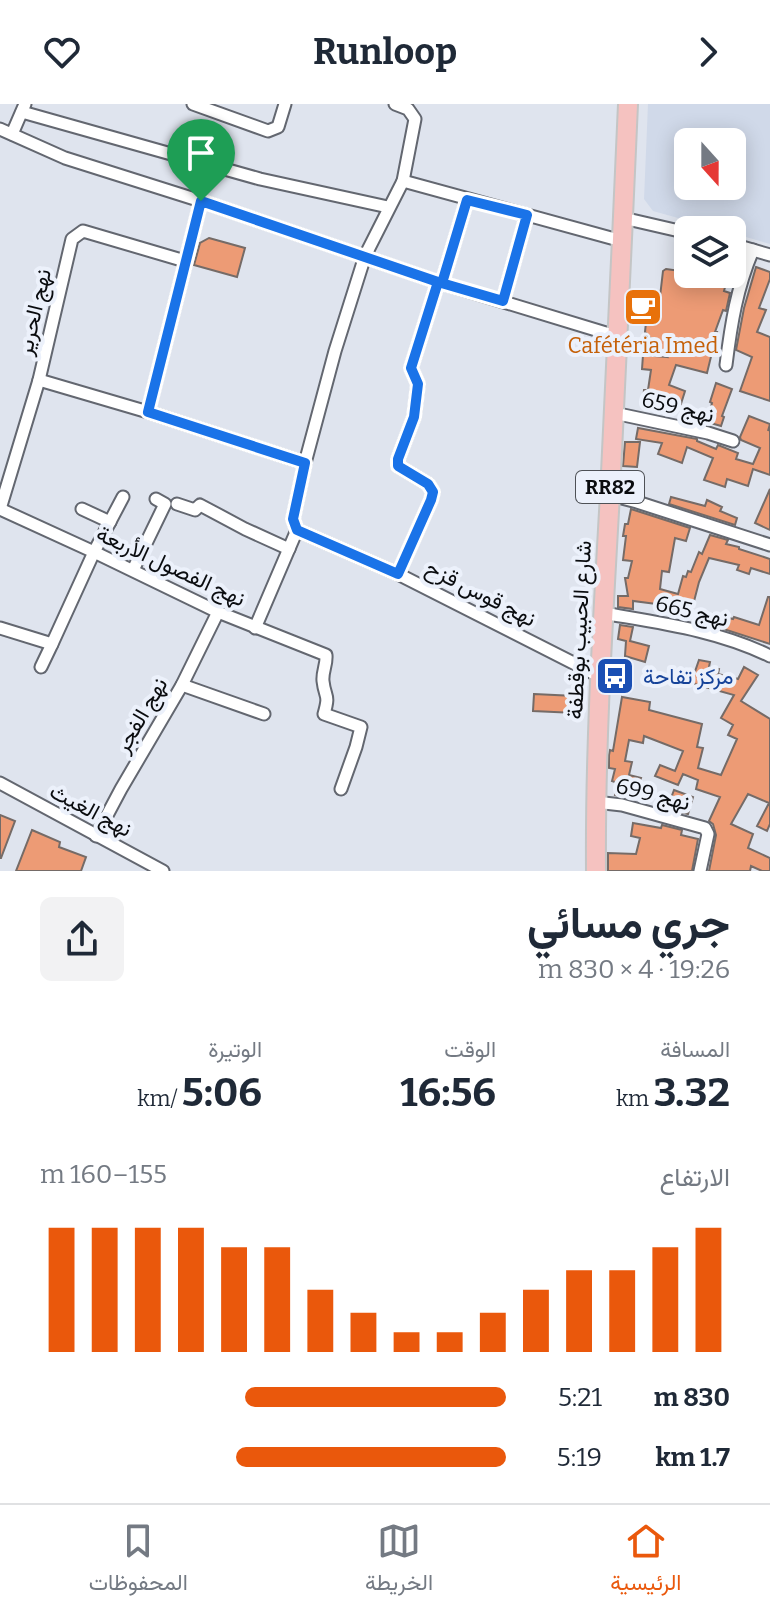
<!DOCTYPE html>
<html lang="ar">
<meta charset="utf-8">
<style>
body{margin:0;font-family:Bitter,Vazirmatn,serif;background:#f2f2f3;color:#1f2937;direction:rtl;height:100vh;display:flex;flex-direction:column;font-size:30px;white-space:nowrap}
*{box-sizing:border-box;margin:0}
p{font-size:26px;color:#747a83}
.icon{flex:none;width:44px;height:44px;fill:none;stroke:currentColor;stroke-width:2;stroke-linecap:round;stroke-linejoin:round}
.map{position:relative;height:767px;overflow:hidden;direction:ltr}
.panel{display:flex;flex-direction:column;background:#fff;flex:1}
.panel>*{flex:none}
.needle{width:52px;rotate:159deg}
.tools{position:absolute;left:674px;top:24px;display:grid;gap:16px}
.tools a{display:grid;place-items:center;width:72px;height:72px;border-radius:12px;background:#fff;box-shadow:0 4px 20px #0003;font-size:40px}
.pin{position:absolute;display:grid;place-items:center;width:68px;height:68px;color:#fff;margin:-82px -34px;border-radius:50% 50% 50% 0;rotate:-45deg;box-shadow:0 0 8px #0007}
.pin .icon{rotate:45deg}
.round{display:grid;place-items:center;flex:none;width:84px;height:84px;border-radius:12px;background:#f2f2f3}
.summary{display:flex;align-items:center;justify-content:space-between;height:136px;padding:0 40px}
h1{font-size:44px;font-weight:700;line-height:60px}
.metrics{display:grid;grid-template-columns:repeat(3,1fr);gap:12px;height:136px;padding:8px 40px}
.metrics div{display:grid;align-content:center}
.metrics b{font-size:40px;font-weight:700}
.metrics small{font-size:22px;font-weight:400}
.metrics p{font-size:22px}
.chart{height:224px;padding:16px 40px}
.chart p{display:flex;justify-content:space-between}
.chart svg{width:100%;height:144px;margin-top:8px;stroke:#ea580c;stroke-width:6}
ul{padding:0 40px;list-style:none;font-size:26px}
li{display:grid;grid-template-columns:128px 96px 1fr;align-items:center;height:60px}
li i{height:20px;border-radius:10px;background:#ea580c}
header{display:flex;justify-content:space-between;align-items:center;height:104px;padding:0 40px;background:#fff;font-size:36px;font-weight:700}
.tabs{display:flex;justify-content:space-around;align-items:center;height:112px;border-top:2px solid #e0e1e3;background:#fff;font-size:22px;color:#747a83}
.tabs a{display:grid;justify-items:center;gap:4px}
.tabs .selected{color:#ea580c}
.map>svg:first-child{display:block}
.built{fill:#d0d9e9;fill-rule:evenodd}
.building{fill:#ed9b75;stroke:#756b67;stroke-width:2}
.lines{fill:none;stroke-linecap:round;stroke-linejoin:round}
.minor-casing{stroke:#636770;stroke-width:15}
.primary-casing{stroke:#c4c5c5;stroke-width:22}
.minor{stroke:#fff;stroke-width:11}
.primary{stroke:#f5c2c0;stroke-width:18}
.route-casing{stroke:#fff;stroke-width:16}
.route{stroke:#1a73e8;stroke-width:10}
.labels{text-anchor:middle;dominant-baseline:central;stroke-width:8;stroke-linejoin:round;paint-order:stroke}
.shield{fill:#ecf1fb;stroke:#4e5156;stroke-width:2}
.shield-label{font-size:20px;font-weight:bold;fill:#0a0c0f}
.street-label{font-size:22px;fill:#0a0c0f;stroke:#ecf1fb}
.food-label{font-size:22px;fill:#c56008;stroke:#ecf1fb}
.transit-label{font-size:22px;fill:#164399;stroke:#ecf1fb;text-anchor:start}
</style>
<header><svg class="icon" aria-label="forward" viewBox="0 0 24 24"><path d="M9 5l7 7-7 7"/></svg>Runloop<svg class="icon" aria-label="heart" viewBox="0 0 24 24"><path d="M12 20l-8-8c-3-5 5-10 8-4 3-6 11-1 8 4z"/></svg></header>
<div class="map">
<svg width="770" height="767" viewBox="0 0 770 767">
<rect width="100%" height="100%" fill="#dfe4ee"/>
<!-- built -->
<path class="built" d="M 648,0 L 770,0 L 770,140 L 732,129 L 732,126 L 721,126 L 653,107 L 644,95 ZM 688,38 L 732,38 L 732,82 L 688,82 Z"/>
<!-- building -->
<g class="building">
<polygon points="209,134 245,144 237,173 194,161 200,139"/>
<polygon points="756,163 770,168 770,175 759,204 766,206 757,228 770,233 770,297 740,287 752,253 736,246 744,204"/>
<polygon points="666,165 688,168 688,170 721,170 728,172 724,187 730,189 726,207 723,206 715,228 717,228 707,269 676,261 669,281 685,287 680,303 654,294 653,299 643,297 644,286 648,286 651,266 642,265 643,251 667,253 645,228 647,209 658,210 663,167"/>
<polygon points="716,279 732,285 722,312 724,313 721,322 707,318 712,299 710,298"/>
<polygon points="749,312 770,320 768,327 770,322 770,371 753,365 748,382 727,375 725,383 704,376 713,354 687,343 682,359 658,350 662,339 636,335 638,324 697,335 697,337 716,345 718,341 738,349 736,355 753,360 760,344 741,336 740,333"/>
<polygon points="625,338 640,338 637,363 623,362"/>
<polygon points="770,385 770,426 755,419"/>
<polygon points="671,393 705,402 707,396 722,403 720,407 737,414 735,421 669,400"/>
<polygon points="631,405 690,424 686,437 675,434 669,468 662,467 660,485 678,490 683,472 686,473 688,467 691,468 699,448 702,450 710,431 728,436 726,440 739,443 739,445 770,455 770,470 751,464 749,470 737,466 739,461 709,454 699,478 692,505 689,504 688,510 671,505 672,502 633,497 633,505 618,503 618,492 628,492 625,474 628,474 632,457 623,456 626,432 623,432 625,420 628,420"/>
<polygon points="768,493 770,493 770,540 711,521 713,510 733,515 734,513 759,521"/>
<polygon points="620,521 633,523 630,537 649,542 645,558 625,552 626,537 618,535"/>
<polygon points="699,556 710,558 709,563 719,565 718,570 738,575 744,563 758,571 741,597 770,615 770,720 767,727 757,722 769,699 748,690 731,720 753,730 748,744 770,754 770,767 762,767 751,762 750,767 709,767 716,731 713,720 709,717 720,693 696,685 698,676 683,670 678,681 655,672 660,661 675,667 683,647 644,632 643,639 629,636 625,657 632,658 629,671 641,674 633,695 615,691 618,679 612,677 615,665 609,664 609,651 610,646 613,647 622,593 650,598 649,606 702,620 697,643 703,644 698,664 721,671 737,635 728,631 733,621 721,614 734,591 691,579"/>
<polygon points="534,590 575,592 575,609 533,607"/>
<polygon points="674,686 693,693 688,710 667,705"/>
<polygon points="0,711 15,717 1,754 0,754"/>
<polygon points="633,719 661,724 662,721 682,726 681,731 698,735 692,767 608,767 608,749 636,750 640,734 631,732"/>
<polygon points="32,726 60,738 59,743 86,753 81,767 16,767"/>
</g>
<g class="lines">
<defs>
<g id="minor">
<polyline points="193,0 268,27 278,23 285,0"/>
<polyline points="22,8 260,75 388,103"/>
<polyline points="0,25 65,54 201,97 438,178 619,233"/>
<polyline points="12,30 25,0"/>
<polyline points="403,77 622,137"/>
<polyline points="623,114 688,129"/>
<polyline points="732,140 770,151"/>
<polyline points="442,179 467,96"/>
<polyline points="503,197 527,111"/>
<path d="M 726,261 C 731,220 737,183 753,146"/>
<polyline points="39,276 148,308 305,359"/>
<polyline points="148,308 201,97"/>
<polyline points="614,309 708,329 733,337"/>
<polyline points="610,391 637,398 770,441"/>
<polyline points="177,400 195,406 200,401 245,425 289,445"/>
<path d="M 0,405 L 94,448 L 218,508 L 326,551 C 327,560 322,568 323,577 C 325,595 330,589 324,610 L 361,623 L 356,643 L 341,685"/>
<polyline points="0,405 39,276 72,135 83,127 185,157"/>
<polyline points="82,405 110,418"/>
<polyline points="297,426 398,470 601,573"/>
<polyline points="133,466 165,400 156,395"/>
<polyline points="398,470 431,396 433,388 428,380 398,362 398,355 414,313 418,280 411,264 438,178"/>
<path d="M 603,509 C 660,519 717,526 770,552"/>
<polyline points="0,524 52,540 94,448 123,393"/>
<polyline points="255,524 297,426 293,415 305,359 335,247 365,152 403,77 415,15 408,5 395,0"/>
<polyline points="41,563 52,540"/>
<polyline points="182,581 264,610"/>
<polyline points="0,679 163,767"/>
<polyline points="595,698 622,701 705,724 708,730 700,767"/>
<polyline points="96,732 121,685 182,581 218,508"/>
</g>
<path id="primary" d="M 596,767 C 595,641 603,515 610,390 C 617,260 622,130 628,0"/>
</defs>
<!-- minor casing -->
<use href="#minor" class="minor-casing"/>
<!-- primary casing -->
<use href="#primary" class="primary-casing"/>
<!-- minor -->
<use href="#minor" class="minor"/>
<!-- primary -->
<use href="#primary" class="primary"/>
</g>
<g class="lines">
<defs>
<polyline id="route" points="201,97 148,308 305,359 293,415 297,426 398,470 431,396 433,388 428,380 398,362 398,355 414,313 418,280 411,264 438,178 442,179 467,96 527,111 503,197 438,178 201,97"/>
</defs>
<!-- route casing -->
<use href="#route" class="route-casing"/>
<!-- route -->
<use href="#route" class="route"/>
</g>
<!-- icons -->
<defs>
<symbol id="cafe-square" viewBox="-11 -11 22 22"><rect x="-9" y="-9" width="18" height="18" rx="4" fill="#e8710a" stroke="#ecf1fb"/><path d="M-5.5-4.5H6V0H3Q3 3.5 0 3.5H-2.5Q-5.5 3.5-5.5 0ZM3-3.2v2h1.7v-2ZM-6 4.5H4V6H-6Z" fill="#fff"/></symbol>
<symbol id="bus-square" viewBox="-11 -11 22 22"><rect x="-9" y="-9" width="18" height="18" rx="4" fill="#1a4fb4" stroke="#ecf1fb"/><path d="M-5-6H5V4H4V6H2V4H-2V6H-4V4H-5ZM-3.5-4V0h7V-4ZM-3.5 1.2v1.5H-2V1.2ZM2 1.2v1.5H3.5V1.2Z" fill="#fff"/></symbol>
</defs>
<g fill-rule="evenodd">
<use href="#cafe-square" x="621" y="181" width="44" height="44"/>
<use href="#bus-square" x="593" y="550" width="44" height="44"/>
</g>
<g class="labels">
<!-- shield labels -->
<rect class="shield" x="576" y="367" width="68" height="32" rx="6"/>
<g class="shield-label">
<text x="610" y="383">RR82</text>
</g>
<!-- street labels -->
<g class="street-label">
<text transform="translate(34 208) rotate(-77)">نهج الحرير</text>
<text transform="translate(678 303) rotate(13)">نهج 659</text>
<text transform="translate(171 462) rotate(25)">نهج الفصول الأربعة</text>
<text transform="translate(481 489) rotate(27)">نهج قوس قزح</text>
<text transform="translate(692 507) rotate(13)">نهج 665</text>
<text transform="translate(579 526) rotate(-87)">شارع الحبيب بوقطفة</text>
<text transform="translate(141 611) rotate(-60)">نهج الفجر</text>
<text transform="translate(653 690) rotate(14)">نهج 699</text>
<text transform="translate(91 706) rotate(28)">نهج الغيث</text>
</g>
<!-- food labels -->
<g class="food-label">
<text x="643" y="241">Cafétéria Imed</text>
</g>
<!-- transit labels -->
<g class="transit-label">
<text x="643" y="572">مركز تفاحة</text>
</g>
</g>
</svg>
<div class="tools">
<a><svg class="needle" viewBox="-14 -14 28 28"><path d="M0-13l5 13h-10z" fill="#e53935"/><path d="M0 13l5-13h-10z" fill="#747a83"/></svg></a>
<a><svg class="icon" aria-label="layers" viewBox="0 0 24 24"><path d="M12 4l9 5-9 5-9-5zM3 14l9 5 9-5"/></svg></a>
</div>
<div class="pin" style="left:201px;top:97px;background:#1e9e55"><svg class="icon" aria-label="arrive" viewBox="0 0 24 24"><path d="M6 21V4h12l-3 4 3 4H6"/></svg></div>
</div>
<section class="panel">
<div class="summary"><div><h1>جري مسائي</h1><p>19:26 · 4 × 830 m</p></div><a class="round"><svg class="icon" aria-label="share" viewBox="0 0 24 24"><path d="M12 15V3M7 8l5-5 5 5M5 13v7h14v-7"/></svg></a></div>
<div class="metrics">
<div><p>المسافة</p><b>3.32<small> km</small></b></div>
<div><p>الوقت</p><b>16:56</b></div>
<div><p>الوتيرة</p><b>5:06<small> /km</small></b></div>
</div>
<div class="chart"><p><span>الارتفاع</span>155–160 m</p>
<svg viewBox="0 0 160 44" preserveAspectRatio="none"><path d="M5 44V6M15 44V6M25 44V6M35 44V6M45 44V12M55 44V12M65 44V25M75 44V32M85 44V38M95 44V38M105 44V32M115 44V25M125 44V19M135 44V19M145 44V12M155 44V6"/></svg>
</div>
<ul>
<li><b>830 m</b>5:21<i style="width:56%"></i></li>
<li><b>1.7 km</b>5:19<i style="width:58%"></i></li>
</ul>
</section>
<nav class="tabs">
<a class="selected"><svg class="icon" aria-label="home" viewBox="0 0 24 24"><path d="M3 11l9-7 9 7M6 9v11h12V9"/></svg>الرئيسية</a>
<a><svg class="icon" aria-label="map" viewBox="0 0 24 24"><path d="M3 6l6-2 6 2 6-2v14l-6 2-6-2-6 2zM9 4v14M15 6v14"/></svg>الخريطة</a>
<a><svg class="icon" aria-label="saved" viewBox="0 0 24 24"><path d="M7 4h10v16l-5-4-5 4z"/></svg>المحفوظات</a>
</nav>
